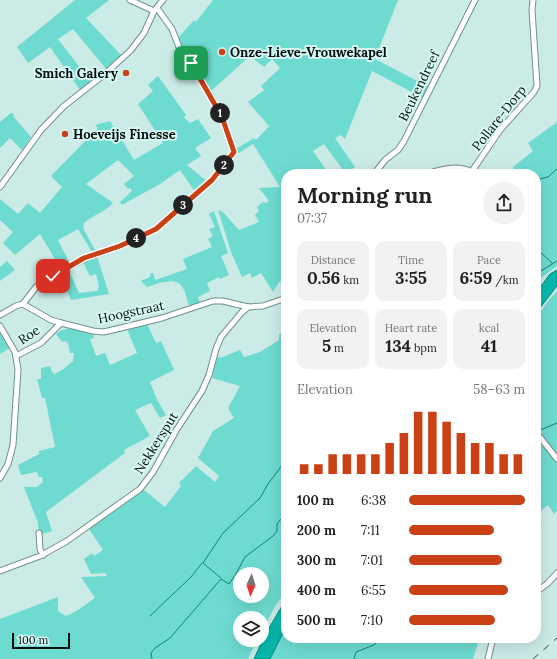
<!DOCTYPE html>
<meta charset="utf-8">
<style>
body{margin:0;font-family:Lora,serif;background:#f2f2f2;color:#222;height:100vh;display:flex;flex-direction:column;font-size:15px;white-space:nowrap}
*{box-sizing:border-box;margin:0}
p{font-size:13px;color:#767676}
.icon{flex:none;width:22px;height:22px;fill:none;stroke:currentColor;stroke-width:2;stroke-linecap:round;stroke-linejoin:round}
.map{position:relative;flex:1;overflow:hidden}
.sheet{position:absolute;left:281px;top:169px;width:260px;height:474px;display:flex;flex-direction:column;background:#fff;border-radius:16px;box-shadow:0 4px 16px #0002}
.sheet>*{flex:none}
.needle{width:26px;rotate:183deg}
.fabs{position:absolute;left:233px;top:567px;display:grid;gap:8px}
.fabs a{display:grid;place-items:center;width:36px;height:36px;border-radius:50%;background:#fff;box-shadow:0 4px 16px #0002;font-size:20px}
.scale{position:absolute;left:12px;bottom:10px;width:58px;box-sizing:border-box;padding-left:4px;border:2px solid #040e0c;border-top:0;font-size:11px;line-height:14px;white-space:nowrap;color:#040e0c;-webkit-text-stroke:3px #d8f8f4;paint-order:stroke}
.pin{position:absolute;display:grid;place-items:center;width:34px;height:34px;color:#fff;margin:-17px;border-radius:8px;box-shadow:0 2px 6px #0006}
.km{position:absolute;width:20px;height:20px;margin:-10px;border-radius:50%;background:#222;color:#fff;font-size:11px;line-height:20px;text-align:center}
.round{display:grid;place-items:center;flex:none;width:42px;height:42px;border-radius:21px;background:#f2f2f2}
.head{display:flex;align-items:center;justify-content:space-between;height:68px;padding:0 16px}
h1{font-size:22px;font-weight:700;line-height:30px}
.stats{display:grid;grid-template-columns:repeat(3,1fr);gap:6px;height:68px;padding:4px 16px}
.stats div{display:grid;align-content:center;border-radius:10px;background:#f2f2f2;text-align:center}
.stats b{font-size:17px;font-weight:700}
.stats small{font-size:11px;font-weight:400}
.stats p{font-size:11px}
.chart{height:112px;padding:8px 16px}
.chart p{display:flex;justify-content:space-between}
.chart svg{width:100%;height:72px;margin-top:4px;stroke:#c94115;stroke-width:6}
ul{padding:0 16px;list-style:none;font-size:13px}
li{display:grid;grid-template-columns:64px 48px 1fr;align-items:center;height:30px}
li i{height:10px;border-radius:5px;background:#c94115}
.map>svg:first-child{display:block}
.green{fill:#6edbd0;fill-rule:evenodd}
.water{fill:#06b9ac;stroke:#05867c}
.lines{fill:none;stroke-linecap:round;stroke-linejoin:round}
.stream{stroke:#05867c;stroke-width:1}
.minor-casing{stroke:#728f8c;stroke-width:7}
.minor{stroke:#fff;stroke-width:5}
.rail{stroke:#394846;stroke-width:1;stroke-dasharray:7 7;stroke-linecap:butt}
.route-casing{stroke:#fff;stroke-width:8}
.route{stroke:#c94115;stroke-width:5}
.poi-dot{fill:#c94115;stroke:#d8f8f4;stroke-width:1.5}
.labels{text-anchor:middle;dominant-baseline:central;stroke-width:4;stroke-linejoin:round;paint-order:stroke}
.poi-label{font-size:13px;font-weight:bold;fill:#040e0c;stroke:#d8f8f4;text-anchor:start}
.street-label{font-size:13px;fill:#040e0c;stroke:#d8f8f4}
</style>
<div class="map">
<svg width="557" height="659" viewBox="0 0 557 659">
<rect width="100%" height="100%" fill="#cbebe7"/>
<!-- green -->
<g class="green">
<polygon points="75,0 109,0 86,18 122,56 107,70 73,29 58,39 91,82 80,90 50,47 28,63 17,47"/>
<polygon points="213,0 398,0 375,59 429,87 423,98 372,71 345,139 341,135 335,138 355,167 346,174 324,144 313,151 329,174 286,174 286,278 279,282 273,292 261,273 252,278 250,273 242,277 231,252 218,210 223,212 239,230 259,222 255,215 259,211 257,207 263,202 266,203 269,201 259,188 280,187 253,144 237,154 236,149 254,138 256,140 275,120 269,126 248,102 264,90 261,86 280,68 272,59 264,67 250,56 211,91 209,90 204,78 188,51 184,53 178,38 194,20 196,22"/>
<path d="M 158,76 L 186,115 L 184,117 L 190,123 L 198,119 L 211,138 L 195,148 L 201,156 L 187,165 L 208,182 L 196,193 L 180,170 L 160,184 L 122,205 L 120,202 L 132,191 L 130,188 L 128,189 L 124,184 L 134,176 L 118,160 L 86,184 L 113,203 C 105,212 93,215 84,223 L 83,228 L 95,250 L 92,252 L 78,229 L 58,240 L 70,264 L 61,269 L 40,234 L 15,255 L 3,243 L 13,232 L 0,220 L 0,199 L 18,214 L 28,203 L 40,213 L 62,187 L 51,176 L 98,128 L 95,125 L 110,121 L 134,160 L 163,143 L 138,104 L 153,91 L 148,85 Z"/>
<polygon points="11,113 14,114 13,116 31,137 22,150 10,138 0,148 0,122"/>
<polygon points="557,122 557,266 542,277 536,286 536,174 514,174 516,173 513,167 533,151 528,143"/>
<path d="M 214,211 L 228,253 L 221,256 L 229,275 L 220,279 L 219,277 L 207,283 L 210,291 L 198,297 L 200,303 L 189,306 C 187,300 186,293 183,288 C 176,275 157,284 147,287 L 141,281 L 150,277 L 151,273 L 153,273 L 155,280 L 187,269 L 183,259 L 212,247 L 208,239 L 213,236 L 209,229 L 215,227 L 209,214 Z"/>
<polygon points="97,256 109,294 71,300 62,279 71,275 79,293 96,291 98,290 99,286 96,274 90,276 83,262"/>
<polygon points="7,261 15,270 0,281 0,267"/>
<polygon points="557,291 557,457 536,431 536,319 548,301"/>
<path d="M 147,324 L 156,343 L 161,341 L 174,370 L 150,382 L 157,400 L 166,415 L 160,418 L 151,403 L 135,410 L 150,436 L 124,450 L 125,453 L 46,512 L 52,531 L 39,535 L 38,523 L 24,487 L 37,487 L 43,482 L 42,477 L 39,477 L 37,472 L 21,475 L 18,465 L 39,454 L 39,451 L 55,447 L 45,398 L 42,398 L 37,379 L 41,379 L 41,368 L 50,366 L 52,372 L 55,374 L 62,370 L 73,361 L 74,353 L 70,353 L 68,344 L 66,341 L 62,342 L 56,334 C 67,324 79,330 93,333 L 94,338 L 90,339 L 96,356 L 105,353 L 110,365 L 137,353 L 127,329 Z"/>
<path d="M 286,331 L 286,591 L 276,605 L 262,631 L 262,618 L 240,618 L 240,640 L 257,640 L 248,659 L 0,659 L 0,619 L 58,597 L 58,611 L 66,616 C 77,612 86,604 95,598 L 81,577 L 107,576 L 105,573 L 91,574 L 84,559 L 92,553 L 94,556 L 103,550 L 89,529 L 144,490 L 165,507 L 181,486 L 179,483 L 196,466 L 215,482 L 219,476 L 198,458 L 213,431 L 234,418 L 228,408 L 240,386 L 212,378 L 217,358 L 223,357 L 240,350 L 244,357 L 260,352 L 279,340 L 279,334 ZM 240,574 L 262,574 L 262,596 L 240,596 Z"/>
<polygon points="0,334 1,334 10,348 0,354"/>
<path d="M 536,435 L 557,462 L 557,511 L 554,514 L 548,505 C 542,509 539,513 537,520 L 542,526 L 536,530 Z"/>
<polygon points="286,627 286,638 482,638 478,643 473,659 270,659"/>
</g>
<!-- water -->
<g class="water">
<polygon points="557,270 557,286 536,313 536,293 550,274"/>
<polygon points="286,599 286,627 270,659 254,659 265,635"/>
</g>
<g class="lines">
<!-- stream -->
<g class="stream">
<polyline points="536,183 540,179 548,177 557,169"/>
<polyline points="536,248 552,263"/>
<polyline points="536,274 557,261"/>
<polyline points="536,426 539,431"/>
<polyline points="538,431 557,423"/>
<polyline points="221,578 203,563 223,533 260,498 268,484 286,460"/>
<polyline points="150,616 191,577 202,563"/>
<polyline points="152,659 151,653 155,648 170,638 221,579 229,584 236,574 245,557 273,536 277,531 277,524 286,513"/>
<polyline points="354,659 356,652 374,645 381,638"/>
</g>
<defs>
<g id="minor">
<polyline points="130,0 154,11"/>
<polyline points="374,174 385,160 398,150 404,141 475,0"/>
<path d="M 425,174 C 441,170 456,164 472,172"/>
<polyline points="470,174 500,130 534,92 537,86 532,10 533,0"/>
<polyline points="0,187 41,130 64,106 105,74 131,50 144,33 154,11 163,0"/>
<polyline points="23,304 36,287 53,276 84,259 120,246 156,229 212,180 234,152 222,117 194,66 181,52 172,29 157,8"/>
<polyline points="0,315 16,306 23,304 51,320 61,323 93,331 104,332 162,318 213,301 223,301 248,307 263,306 286,298"/>
<polyline points="0,326 15,352 18,369 13,445 8,464 0,478"/>
<polyline points="16,356 41,343 61,323"/>
<polyline points="536,432 557,459"/>
<polyline points="39,533 40,549 43,555"/>
<polyline points="0,571 40,556 67,541 140,489 153,472 177,429 202,391 209,375 216,349 221,337 242,312 248,307"/>
<polyline points="536,592 548,583 557,573"/>
<polyline points="488,659 493,638"/>
</g>
</defs>
<!-- minor casing -->
<use href="#minor" class="minor-casing"/>
<!-- minor -->
<use href="#minor" class="minor"/>
<!-- rail -->
<polyline class="rail" points="533,659 557,638"/>
</g>
<g class="lines">
<defs>
<polyline id="route" points="53,276 84,258 120,246 156,229 212,180 234,152 222,117 191,63"/>
</defs>
<!-- route casing -->
<use href="#route" class="route-casing"/>
<!-- route -->
<use href="#route" class="route"/>
</g>
<!-- markers -->
<g class="poi-dot">
<circle cx="222" cy="52" r="4"/>
<circle cx="126" cy="73" r="4"/>
<circle cx="65" cy="134" r="4"/>
</g>
<g class="labels">
<!-- poi labels -->
<g class="poi-label">
<text x="230" y="52">Onze-Lieve-Vrouwekapel</text>
<text x="118" y="73" text-anchor="end">Smich Galery</text>
<text x="73" y="134">Hoeveijs Finesse</text>
</g>
<!-- street labels -->
<g class="street-label">
<text transform="translate(419 86) rotate(-64)">Beukendreef</text>
<text transform="translate(499 118) rotate(-52)">Pollare-Dorp</text>
<text transform="translate(131 312) rotate(-12)">Hoogstraat</text>
<text transform="translate(29 335) rotate(-34)">Roe</text>
<text transform="translate(156 443) rotate(-58)">Nekkersput</text>
</g>
</g>
</svg>
<div class="fabs">
<a><svg class="needle" viewBox="-14 -14 28 28"><path d="M0-13l5 13h-10z" fill="#e53935"/><path d="M0 13l5-13h-10z" fill="#767676"/></svg></a>
<a><svg class="icon" aria-label="layers" viewBox="0 0 24 24"><path d="M12 4l9 5-9 5-9-5zM3 14l9 5 9-5"/></svg></a>
</div>
<div class="scale">100 m</div>
<div class="pin" style="left:191px;top:63px;background:#1e9e55"><svg class="icon" aria-label="arrive" viewBox="0 0 24 24"><path d="M6 21V4h12l-3 4 3 4H6"/></svg></div>
<div class="pin" style="left:53px;top:276px;background:#d93025"><svg class="icon" aria-label="check" viewBox="0 0 24 24"><path d="M5 12l5 5 9-10"/></svg></div>
<b class="km" style="left:220px;top:113px">1</b>
<b class="km" style="left:224px;top:165px">2</b>
<b class="km" style="left:183px;top:205px">3</b>
<b class="km" style="left:136px;top:238px">4</b>
<section class="sheet">
<div class="head"><div><h1>Morning run</h1><p>07:37</p></div><a class="round"><svg class="icon" aria-label="share" viewBox="0 0 24 24"><path d="M12 15V3M7 8l5-5 5 5M5 13v7h14v-7"/></svg></a></div>
<div class="stats">
<div><p>Distance</p><b>0.56<small> km</small></b></div>
<div><p>Time</p><b>3:55</b></div>
<div><p>Pace</p><b>6:59<small> /km</small></b></div>
</div>
<div class="stats">
<div><p>Elevation</p><b>5<small> m</small></b></div>
<div><p>Heart rate</p><b>134<small> bpm</small></b></div>
<div><p>kcal</p><b>41</b></div>
</div>
<div class="chart"><p><span>Elevation</span>58–63 m</p>
<svg viewBox="0 0 160 44" preserveAspectRatio="none"><path d="M5 44V38M15 44V38M25 44V32M35 44V32M45 44V32M55 44V32M65 44V25M75 44V19M85 44V6M95 44V6M105 44V12M115 44V19M125 44V25M135 44V25M145 44V32M155 44V32"/></svg>
</div>
<ul>
<li><b>100 m</b>6:38<i style="width:100%"></i></li>
<li><b>200 m</b>7:11<i style="width:73%"></i></li>
<li><b>300 m</b>7:01<i style="width:80%"></i></li>
<li><b>400 m</b>6:55<i style="width:85%"></i></li>
<li><b>500 m</b>7:10<i style="width:74%"></i></li>
</ul>
</section>
</div>
